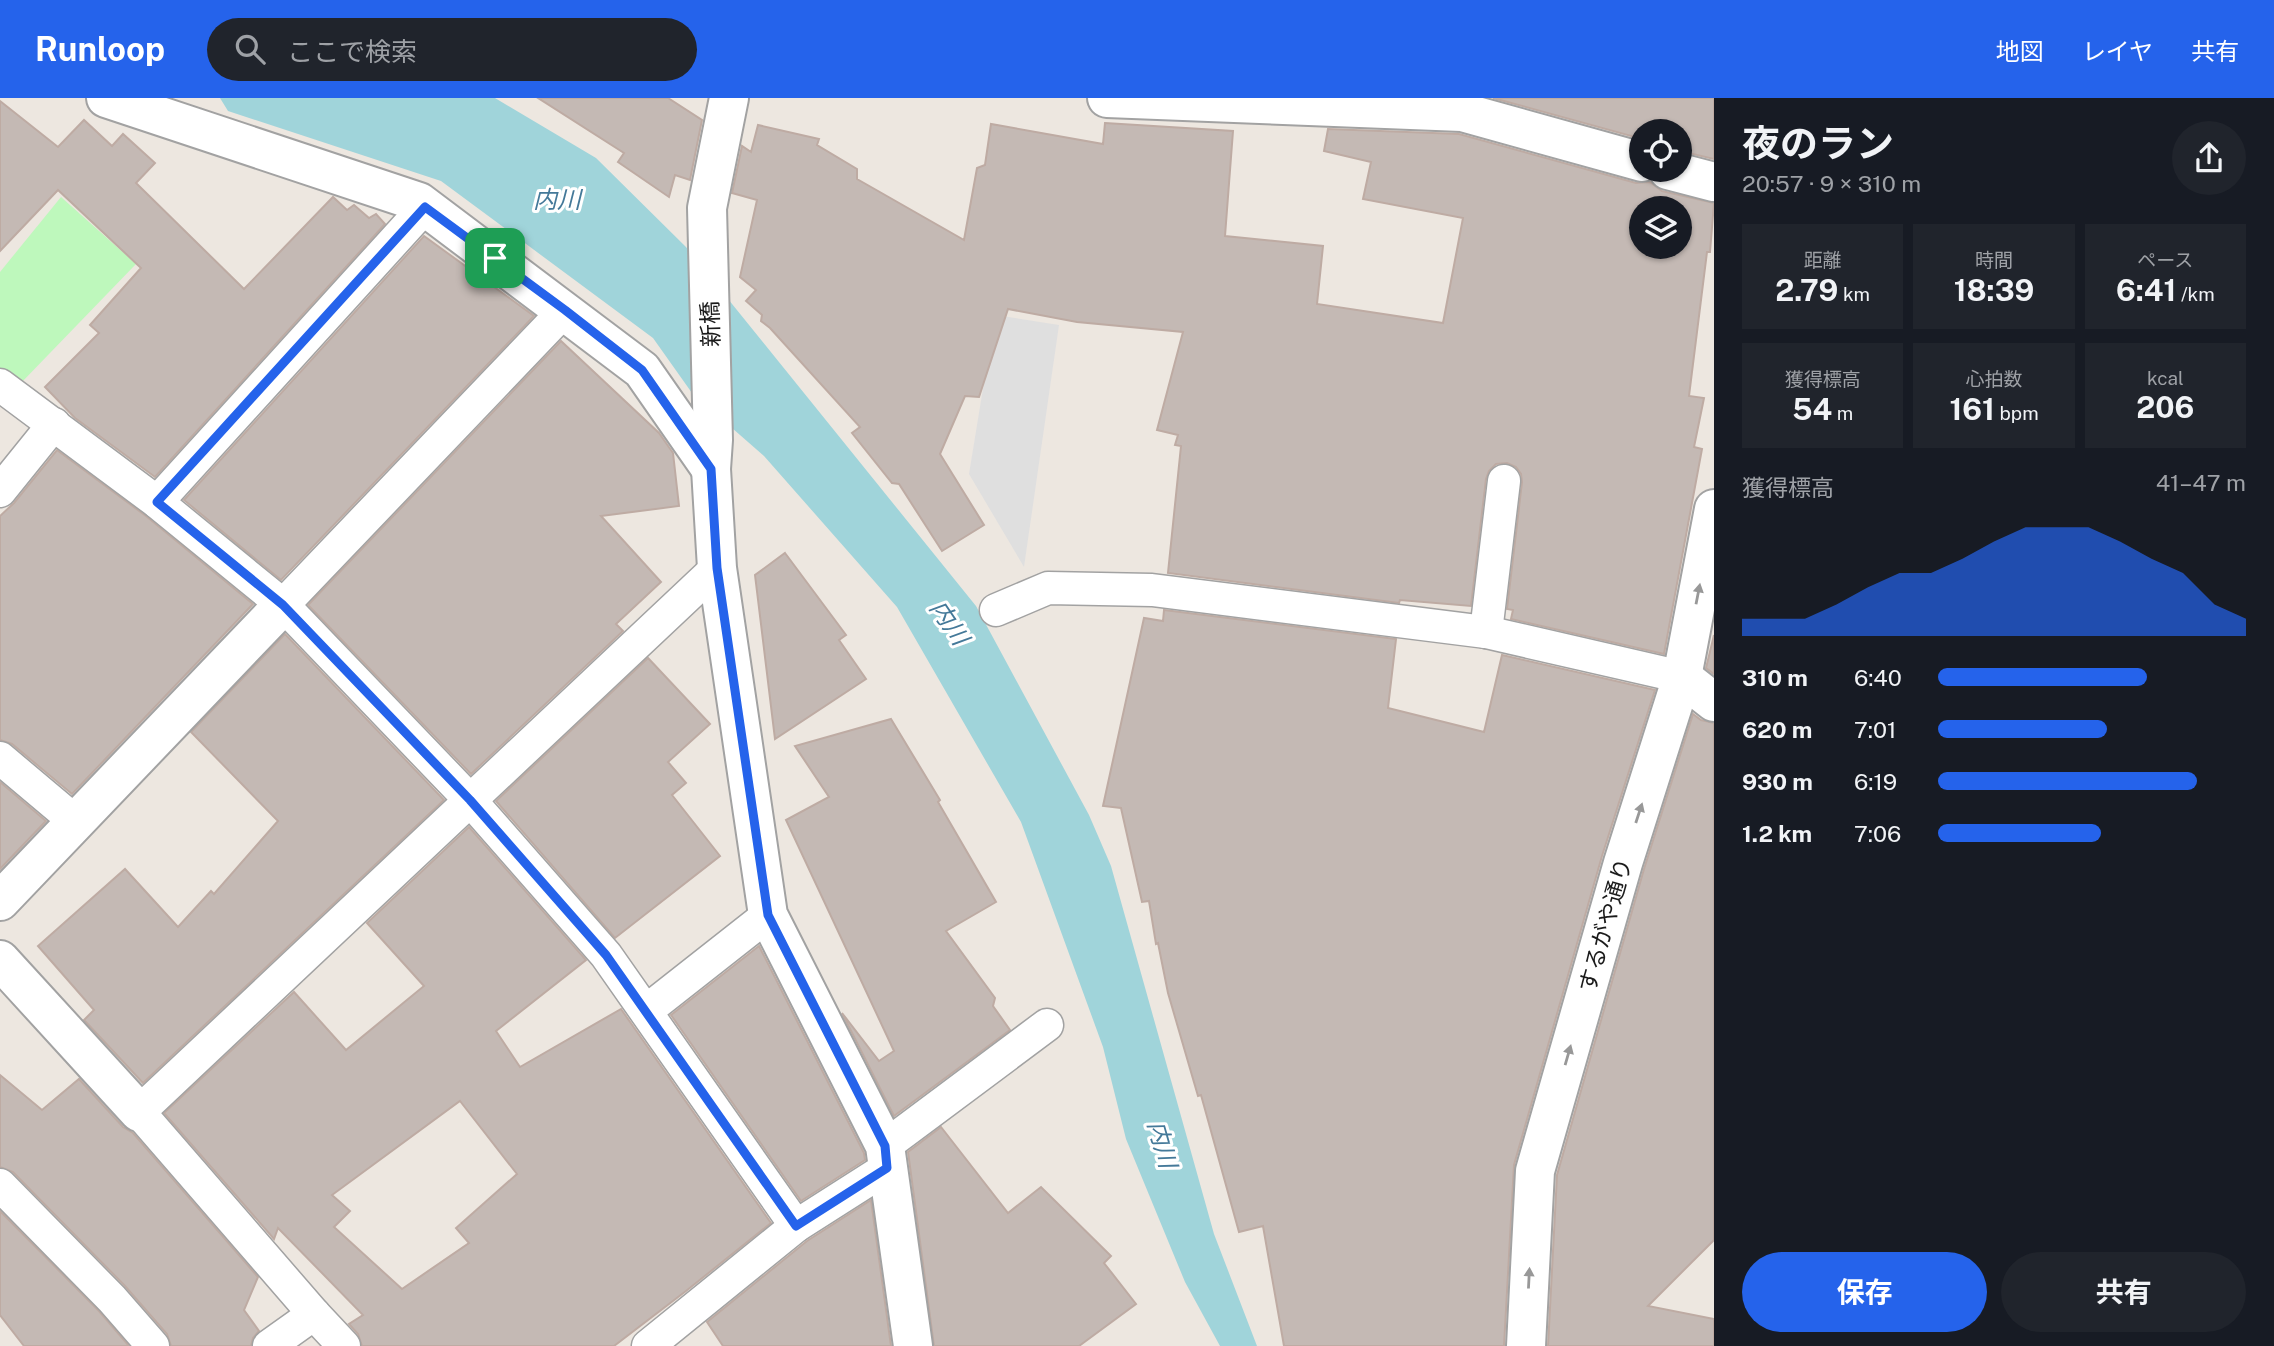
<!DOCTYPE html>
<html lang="ja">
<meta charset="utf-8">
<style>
body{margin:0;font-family:"Public Sans","Noto Sans JP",sans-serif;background:#20242c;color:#f1f3f6;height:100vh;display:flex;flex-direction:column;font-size:26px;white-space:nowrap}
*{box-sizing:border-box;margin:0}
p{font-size:23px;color:#9ea1a6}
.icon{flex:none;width:38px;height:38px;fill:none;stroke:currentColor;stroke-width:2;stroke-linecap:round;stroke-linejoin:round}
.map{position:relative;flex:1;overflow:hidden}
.side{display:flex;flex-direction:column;background:#171b24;width:560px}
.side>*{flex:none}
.fabs{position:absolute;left:1629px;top:21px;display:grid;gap:14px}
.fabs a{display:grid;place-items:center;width:63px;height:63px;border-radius:50%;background:#171b24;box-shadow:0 2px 5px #0004;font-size:35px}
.pin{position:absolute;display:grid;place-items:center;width:60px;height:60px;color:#fff;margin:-30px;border-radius:14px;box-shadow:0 4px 10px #0006}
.round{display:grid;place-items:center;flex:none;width:74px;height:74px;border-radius:37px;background:#20242c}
.summary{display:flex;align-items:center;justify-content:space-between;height:119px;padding:0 28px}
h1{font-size:38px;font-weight:700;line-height:52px}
.figures{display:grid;grid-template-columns:repeat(3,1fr);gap:10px;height:119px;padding:7px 28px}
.figures div{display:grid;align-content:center;border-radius:0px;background:#20242c;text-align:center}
.figures b{font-size:30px;font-weight:700}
.figures small{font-size:19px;font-weight:400}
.figures p{font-size:19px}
.chart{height:196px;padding:14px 28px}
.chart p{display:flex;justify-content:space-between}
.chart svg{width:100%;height:126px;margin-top:7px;fill:#2563eb;opacity:.7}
.cta{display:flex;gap:14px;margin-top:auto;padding:14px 28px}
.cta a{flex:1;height:80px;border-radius:42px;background:#2563eb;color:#fff;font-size:28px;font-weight:700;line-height:80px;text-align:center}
.cta a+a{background:#20242c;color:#f1f3f6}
ul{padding:0 28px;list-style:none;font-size:23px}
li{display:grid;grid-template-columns:112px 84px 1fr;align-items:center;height:52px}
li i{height:18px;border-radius:9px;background:#2563eb}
header{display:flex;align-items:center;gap:42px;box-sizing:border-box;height:98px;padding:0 35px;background:#2563eb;color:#fff}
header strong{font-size:33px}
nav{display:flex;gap:38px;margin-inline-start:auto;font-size:24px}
.search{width:490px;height:63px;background:#20242c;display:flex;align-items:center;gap:18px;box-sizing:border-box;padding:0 24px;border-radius:38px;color:#9ea1a6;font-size:26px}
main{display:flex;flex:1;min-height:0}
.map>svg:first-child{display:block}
.park{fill:#bef8bc}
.parking{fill:#dfdfdf}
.water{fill:#a0d4da}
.building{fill:#c4b9b4;stroke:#beaba3;stroke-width:2;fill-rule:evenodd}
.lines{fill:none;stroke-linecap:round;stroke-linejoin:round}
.lane-casing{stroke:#a2a2a2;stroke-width:35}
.street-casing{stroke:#a2a2a2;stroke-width:42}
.lane{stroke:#fff;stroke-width:32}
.street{stroke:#fff;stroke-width:38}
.oneway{fill:#989898}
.route-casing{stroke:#fff;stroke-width:14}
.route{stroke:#2563eb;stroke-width:9}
.labels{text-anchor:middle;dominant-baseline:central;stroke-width:6;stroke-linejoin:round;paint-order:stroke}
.street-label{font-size:23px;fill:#1b1b1b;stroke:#fff}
.water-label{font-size:24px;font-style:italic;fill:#447999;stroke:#fff}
</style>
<header>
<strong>Runloop</strong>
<div class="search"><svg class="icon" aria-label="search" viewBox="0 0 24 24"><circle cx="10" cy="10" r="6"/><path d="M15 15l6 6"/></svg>ここで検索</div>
<nav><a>地図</a><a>レイヤ</a><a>共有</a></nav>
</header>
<main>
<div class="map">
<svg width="1714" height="1248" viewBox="0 0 1714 1248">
<rect width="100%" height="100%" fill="#ede7e0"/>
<!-- park -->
<polygon class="park" points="61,99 136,166 20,286 0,271 0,174"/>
<!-- parking -->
<polygon class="parking" points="995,217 1059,227 1024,469 969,376"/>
<!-- water -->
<polygon class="water" points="220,0 495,0 596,60 686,149 976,508 1089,717 1111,768 1214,1136 1257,1248 1220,1248 1185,1184 1126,1041 1103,949 1021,724 897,509 764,358 692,295 653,240 441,83 228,13"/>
<!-- building -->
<g class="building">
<polygon points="538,0 668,0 702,22 690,82 675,77 669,99 618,64 624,55"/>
<polygon points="1493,0 1714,0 1714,61 1680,53 1680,33 1642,33 1642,41"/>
<polygon points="0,3 58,49 84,22 112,48 123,36 155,65 136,85 244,191 333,99 347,112 354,107 369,120 376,116 385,126 155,379 75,320 45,289 99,235 90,227 141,170 58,92 0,153"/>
<path d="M 1105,25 L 1233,33 L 1225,138 L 1323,148 L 1317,206 L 1443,225 L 1463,120 L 1363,101 L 1371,64 L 1324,53 L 1328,31 L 1459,36 L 1636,85 L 1650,84 L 1662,93 L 1714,105 L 1710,154 L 1707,154 L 1689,298 L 1704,300 L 1694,349 L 1702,351 L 1664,556 L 1511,521 L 1513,512 L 1507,511 L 1522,384 L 1521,376 L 1516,369 L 1507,365 L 1496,366 L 1489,373 L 1486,381 L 1471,508 L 1400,502 L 1399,505 L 1168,475 L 1181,348 L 1175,347 L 1178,337 L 1157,332 L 1183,234 L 1077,224 L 1008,211 L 979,299 L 965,298 L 940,356 L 984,427 L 942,453 L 899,386 L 892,385 L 852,335 L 860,329 L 770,230 L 761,223 L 762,217 L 746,203 L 756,192 L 740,179 L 757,102 L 732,95 L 742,48 L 751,54 L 758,27 L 819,41 L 817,47 L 857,71 L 857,81 L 964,142 L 977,70 L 985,67 L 991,26 L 1103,46 ZM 1642,110 L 1680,110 L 1680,149 L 1642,149 Z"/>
<polygon points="424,138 534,218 281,482 184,402"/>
<polygon points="561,243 659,335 673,355 679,408 601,418 661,484 616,526 623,533 471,676 308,507"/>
<polygon points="57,352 146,418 253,506 72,696 12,646 0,642 0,418 14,405"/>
<polygon points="785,455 846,537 839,542 866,581 775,641 755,477"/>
<polygon points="1164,512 1396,541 1388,610 1484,634 1502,557 1655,592 1602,758 1514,1067 1504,1248 1284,1248 1263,1128 1239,1134 1201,997 1198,998 1168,895 1158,845 1156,846 1149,803 1142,804 1121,710 1103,708 1144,520 1163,523"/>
<polygon points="285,536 444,702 143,985 84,922 94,912 38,848 125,771 178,829 211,793 214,796 278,723 191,634"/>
<polygon points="1714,537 1714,576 1706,570"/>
<polygon points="648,560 710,626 668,664 686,685 672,697 720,758 615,840 496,703"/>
<polygon points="1693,616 1701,622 1714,625 1714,1142 1648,1208 1714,1221 1714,1248 1548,1248 1557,1077 1644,771"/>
<polygon points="891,621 940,702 938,704 996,804 946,833 995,900 993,908 1010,932 894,1018 842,915 879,963 894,953 786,722 829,699 795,648"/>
<polygon points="0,684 46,723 0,771"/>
<path d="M 469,729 L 586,862 L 496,933 L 520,969 L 621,911 L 771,1125 L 686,1193 L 614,1248 L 362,1248 L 358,1236 L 349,1226 L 363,1217 L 278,1130 L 274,1141 L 164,1015 L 294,894 L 346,952 L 424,888 L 367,825 ZM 460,1003 L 517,1076 L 456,1130 L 469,1145 L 402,1191 L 334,1129 L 350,1113 L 332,1097 Z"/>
<polygon points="759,848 864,1055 865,1062 801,1103 671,917"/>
<polygon points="0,977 42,1012 79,981 123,1029 133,1035 258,1179 244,1212 259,1233 253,1240 251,1248 171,1248 167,1236 125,1188 13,1074 0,1069"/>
<polygon points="941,1029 1008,1115 1041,1089 1111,1158 1104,1165 1136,1206 1079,1248 934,1248 908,1054"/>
<polygon points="871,1102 891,1248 723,1248 707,1224 807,1143"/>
<polygon points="0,1113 99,1213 129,1248 24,1248 0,1217"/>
</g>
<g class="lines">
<defs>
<g id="lane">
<polyline points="0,287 157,404 283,507 470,702 606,857 796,1128"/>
<polyline points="0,393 54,326"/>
<polyline points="157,404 425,109"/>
<polyline points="283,507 565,212"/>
<polyline points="996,512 1048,490 1152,492 1486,534 1682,579"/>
<polyline points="1486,534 1504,383"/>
<polyline points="0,660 76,724"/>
<polyline points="646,913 768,817"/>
<polyline points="885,1048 1047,927"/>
<polyline points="0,1087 112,1201 153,1248"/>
<polyline points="314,1216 344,1248"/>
<polyline points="269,1248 314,1216 139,1014 717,470"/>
<polyline points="648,1248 796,1128 887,1070"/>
</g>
<g id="street">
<polyline points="106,0 419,104 642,272 711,371"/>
<polyline points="729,0 707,110 713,342 711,371 717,470 768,817 885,1048 913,1248"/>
<polyline points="1107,0 1462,14 1642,64"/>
<polyline points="1668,72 1714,84"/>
<polyline points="1682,579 1714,604"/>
<polyline points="0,803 283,507"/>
<polyline points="0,862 139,1014"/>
<polyline points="1526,1248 1535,1073 1623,765 1682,579 1714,411"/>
</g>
</defs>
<!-- lane casing -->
<use href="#lane" class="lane-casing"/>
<!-- street casing -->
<use href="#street" class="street-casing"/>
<!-- lane -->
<use href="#lane" class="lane"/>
<!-- street -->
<use href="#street" class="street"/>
</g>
<!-- one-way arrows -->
<defs><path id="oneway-solid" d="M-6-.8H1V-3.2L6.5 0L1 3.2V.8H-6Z" transform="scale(1.75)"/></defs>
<g class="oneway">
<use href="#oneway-solid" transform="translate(1698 496) rotate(-79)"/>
<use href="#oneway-solid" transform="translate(1639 715) rotate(-72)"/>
<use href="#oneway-solid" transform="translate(1568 957) rotate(-74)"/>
<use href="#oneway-solid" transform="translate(1529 1180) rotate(-87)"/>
</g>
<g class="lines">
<defs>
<polygon id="route" points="425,109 565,212 642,272 711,371 717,470 768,817 885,1048 887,1070 796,1128 606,857 470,702 283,507 157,404"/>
</defs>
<!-- route casing -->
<use href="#route" class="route-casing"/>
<!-- route -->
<use href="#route" class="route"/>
</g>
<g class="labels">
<!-- street labels -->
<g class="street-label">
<text transform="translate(710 226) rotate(-92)">新橋</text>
<text transform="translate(1605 827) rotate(-74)">するがや通り</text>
</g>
<!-- water labels -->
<g class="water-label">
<text x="557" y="101">内川</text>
<text transform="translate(950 524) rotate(56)">内川</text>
<text transform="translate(1163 1046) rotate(74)">内川</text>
</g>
</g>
</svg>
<div class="fabs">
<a><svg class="icon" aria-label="locate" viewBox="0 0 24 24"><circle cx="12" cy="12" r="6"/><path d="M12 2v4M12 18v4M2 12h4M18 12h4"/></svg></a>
<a><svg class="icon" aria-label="layers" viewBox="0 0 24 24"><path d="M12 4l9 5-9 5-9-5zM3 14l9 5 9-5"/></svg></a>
</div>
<div class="pin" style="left:495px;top:160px;background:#1e9e55"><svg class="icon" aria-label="arrive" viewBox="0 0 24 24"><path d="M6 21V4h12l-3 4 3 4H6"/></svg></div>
</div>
<section class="side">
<div class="summary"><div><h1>夜のラン</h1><p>20:57 · 9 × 310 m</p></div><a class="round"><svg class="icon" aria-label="share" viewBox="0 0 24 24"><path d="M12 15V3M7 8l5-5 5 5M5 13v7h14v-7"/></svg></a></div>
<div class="figures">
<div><p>距離</p><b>2.79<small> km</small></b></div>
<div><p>時間</p><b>18:39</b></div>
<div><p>ペース</p><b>6:41<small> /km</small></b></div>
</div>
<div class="figures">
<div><p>獲得標高</p><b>54<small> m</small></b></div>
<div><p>心拍数</p><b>161<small> bpm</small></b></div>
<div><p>kcal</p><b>206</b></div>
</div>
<div class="chart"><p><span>獲得標高</span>41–47 m</p>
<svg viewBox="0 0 160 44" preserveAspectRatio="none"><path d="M0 44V38L10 38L20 38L30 33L40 27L50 22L60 22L70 17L80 11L90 6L100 6L110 6L120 11L130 17L140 22L150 33L160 38V44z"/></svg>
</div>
<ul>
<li><b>310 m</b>6:40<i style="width:68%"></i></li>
<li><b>620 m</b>7:01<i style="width:55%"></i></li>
<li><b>930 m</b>6:19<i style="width:84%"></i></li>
<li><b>1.2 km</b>7:06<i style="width:53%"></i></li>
</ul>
<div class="cta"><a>保存</a><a>共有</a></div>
</section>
</main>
